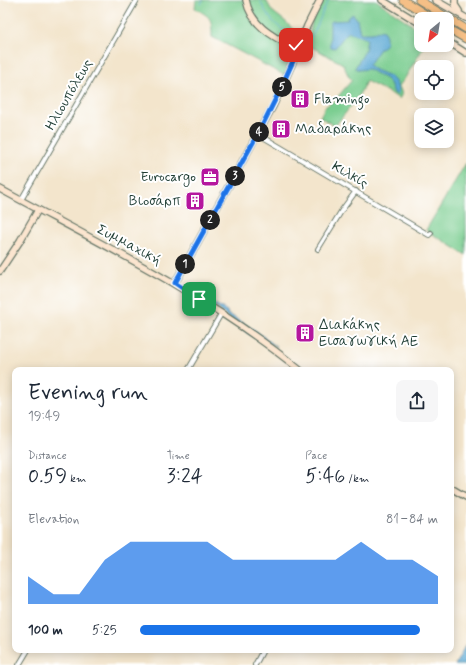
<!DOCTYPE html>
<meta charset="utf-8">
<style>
body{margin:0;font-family:Mynerve,sans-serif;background:#f6f6f7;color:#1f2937;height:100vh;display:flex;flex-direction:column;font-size:15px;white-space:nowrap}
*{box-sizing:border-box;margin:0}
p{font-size:13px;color:#747a83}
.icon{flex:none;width:22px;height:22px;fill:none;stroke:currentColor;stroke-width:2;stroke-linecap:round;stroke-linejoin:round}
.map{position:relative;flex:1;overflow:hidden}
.details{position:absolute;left:12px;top:367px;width:442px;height:286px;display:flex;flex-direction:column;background:#fff;border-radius:8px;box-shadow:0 2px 10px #0003}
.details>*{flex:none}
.needle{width:26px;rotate:210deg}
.tools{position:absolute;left:414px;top:12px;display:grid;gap:8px}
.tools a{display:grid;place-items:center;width:40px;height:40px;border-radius:8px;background:#fff;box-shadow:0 2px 10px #0003;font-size:20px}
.pin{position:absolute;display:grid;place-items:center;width:34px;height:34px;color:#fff;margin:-17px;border-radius:8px;box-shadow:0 2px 6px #0006}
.km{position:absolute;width:20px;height:20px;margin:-10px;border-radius:50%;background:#222;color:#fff;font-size:11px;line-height:20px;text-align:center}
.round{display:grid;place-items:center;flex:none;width:42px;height:42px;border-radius:8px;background:#f6f6f7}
.summary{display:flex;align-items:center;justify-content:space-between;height:68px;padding:0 16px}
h1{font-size:22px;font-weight:600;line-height:30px}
.figures{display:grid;grid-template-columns:repeat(3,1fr);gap:6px;height:68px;padding:4px 16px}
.figures div{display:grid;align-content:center}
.figures b{font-size:20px;font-weight:600}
.figures small{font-size:11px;font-weight:400}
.figures p{font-size:11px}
.chart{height:112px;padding:8px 16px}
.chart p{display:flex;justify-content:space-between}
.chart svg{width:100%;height:72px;margin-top:4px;fill:#1a73e8;opacity:.7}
ul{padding:0 16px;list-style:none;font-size:13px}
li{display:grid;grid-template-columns:64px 48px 1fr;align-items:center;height:30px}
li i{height:10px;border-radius:5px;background:#1a73e8}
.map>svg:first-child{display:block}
.green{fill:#7acd90;stroke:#4c8562}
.water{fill:#5ba9d4;stroke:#3d7384}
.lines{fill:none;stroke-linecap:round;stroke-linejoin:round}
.stream{stroke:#5ba9d4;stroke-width:1}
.street-casing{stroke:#697869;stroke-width:6}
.secondary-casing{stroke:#697869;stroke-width:8}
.highway-casing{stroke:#697869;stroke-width:9}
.street{stroke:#fff;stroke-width:4}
.secondary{stroke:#fbe5cf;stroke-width:5.5}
.highway{stroke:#f5bf86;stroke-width:7}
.route-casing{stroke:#fff;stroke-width:8}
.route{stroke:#1a73e8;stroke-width:5}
.labels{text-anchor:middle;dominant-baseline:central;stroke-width:4;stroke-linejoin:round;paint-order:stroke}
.street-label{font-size:14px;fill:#1f3d34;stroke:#fff}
.poi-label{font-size:14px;fill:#1f3d34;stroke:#fff;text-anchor:start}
</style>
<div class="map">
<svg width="466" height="665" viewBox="0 0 466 665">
<rect width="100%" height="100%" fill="#fff"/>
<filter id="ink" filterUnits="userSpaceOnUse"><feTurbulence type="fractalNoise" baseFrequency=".025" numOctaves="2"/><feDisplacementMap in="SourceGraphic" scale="8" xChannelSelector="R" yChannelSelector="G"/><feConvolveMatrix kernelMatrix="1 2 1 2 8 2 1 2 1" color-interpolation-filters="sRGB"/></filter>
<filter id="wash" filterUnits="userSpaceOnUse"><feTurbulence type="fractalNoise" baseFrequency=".012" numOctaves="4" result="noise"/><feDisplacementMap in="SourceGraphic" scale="16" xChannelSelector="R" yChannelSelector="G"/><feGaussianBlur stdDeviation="0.9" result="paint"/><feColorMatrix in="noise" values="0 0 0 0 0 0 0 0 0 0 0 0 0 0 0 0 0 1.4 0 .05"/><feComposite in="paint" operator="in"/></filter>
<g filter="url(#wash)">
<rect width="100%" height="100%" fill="#f3e5cc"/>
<!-- green -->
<g class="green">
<path d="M 196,0 L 266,0 L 272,11 L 286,22 L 298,35 L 290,47 L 292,55 L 284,75 L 212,37 C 212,17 211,18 195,8 Z"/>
<path d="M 323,0 L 376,0 L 421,31 L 421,45 L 425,45 L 405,78 L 399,86 L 402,94 L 399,99 L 392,94 L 366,81 C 359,98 346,112 335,126 L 320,117 L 325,107 L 335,100 L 352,80 L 349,77 L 343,64 L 308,45 L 312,21 Z"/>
<polygon points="466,163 466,255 426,230"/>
</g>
<!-- water -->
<g class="water">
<path d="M 353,14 L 357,19 L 360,33 L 371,33 L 383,30 L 386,36 L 386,44 L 379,50 L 369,65 C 378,75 391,71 397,85 C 398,89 399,91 397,95 L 394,93 L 390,83 L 386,79 L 368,69 L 359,70 L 355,68 L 365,51 L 367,39 L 349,32 L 345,35 L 335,48 L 330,47 L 330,23 L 332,21 L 348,20 L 347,18 Z"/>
<polygon points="208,300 227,311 228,315 232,316 256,331 277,347 249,334 227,317"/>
<polygon points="466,644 466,665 455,665"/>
</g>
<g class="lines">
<!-- stream -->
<g class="stream">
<path d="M 260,0 C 264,11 273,24 284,30 C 287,32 292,31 296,32"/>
<polyline points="201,4 203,0"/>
<path d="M 308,41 C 319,29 320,13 329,0"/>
</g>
</g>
</g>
<g filter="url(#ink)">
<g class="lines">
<defs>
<g id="street">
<polyline points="258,134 429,235 431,233"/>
<polyline points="21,200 137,0"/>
<polyline points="318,249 342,210 356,191"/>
<polyline points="188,370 221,314"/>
<polyline points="19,665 28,650"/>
<polyline points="255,665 263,650"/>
</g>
<g id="secondary">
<path d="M 246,0 C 251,27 276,38 298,50"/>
<polyline points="382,0 421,24"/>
<polyline points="435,0 466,18"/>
<polyline points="455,0 455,5 459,11"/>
<polyline points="279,38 294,39 304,32"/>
<polyline points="447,41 466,53"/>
<path d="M 0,189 C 103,245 209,296 300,370"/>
<polyline points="0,271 20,241 38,210"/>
<polyline points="175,283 273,106 292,64 307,26 320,0"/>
<polyline points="451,488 466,497"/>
</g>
<g id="highway">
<polyline points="403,0 433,19"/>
<polyline points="419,0 466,29"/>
<polyline points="447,28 466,39"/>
</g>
</defs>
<!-- street casing -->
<use href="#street" class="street-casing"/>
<!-- secondary casing -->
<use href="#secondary" class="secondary-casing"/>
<!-- highway casing -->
<use href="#highway" class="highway-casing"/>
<!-- street -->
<use href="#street" class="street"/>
<!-- secondary -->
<use href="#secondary" class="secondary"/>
<!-- highway -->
<use href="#highway" class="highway"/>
</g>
</g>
<g class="lines" filter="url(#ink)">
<defs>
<polyline id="route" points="199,299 175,283 261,128 280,90 298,50 296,45"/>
</defs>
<!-- route casing -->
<use href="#route" class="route-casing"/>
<!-- route -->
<use href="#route" class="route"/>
</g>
<!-- icons -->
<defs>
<symbol id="building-square" viewBox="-11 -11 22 22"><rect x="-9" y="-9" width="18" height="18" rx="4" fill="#b5179e" stroke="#fff"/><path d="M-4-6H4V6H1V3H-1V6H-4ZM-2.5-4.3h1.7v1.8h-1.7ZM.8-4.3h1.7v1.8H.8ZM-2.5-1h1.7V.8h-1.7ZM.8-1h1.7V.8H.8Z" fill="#fff"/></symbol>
<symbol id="office-square" viewBox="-11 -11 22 22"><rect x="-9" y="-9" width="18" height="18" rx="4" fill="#b5179e" stroke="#fff"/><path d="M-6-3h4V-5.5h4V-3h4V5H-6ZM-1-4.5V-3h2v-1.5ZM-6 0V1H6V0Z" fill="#fff"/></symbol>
</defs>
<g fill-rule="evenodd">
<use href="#building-square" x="289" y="88" width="22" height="22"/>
<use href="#building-square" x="270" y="118" width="22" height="22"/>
<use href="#office-square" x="199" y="166" width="22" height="22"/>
<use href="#building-square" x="184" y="190" width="22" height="22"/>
<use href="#building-square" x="294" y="322" width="22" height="22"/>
</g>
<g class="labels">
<!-- street labels -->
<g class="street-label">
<text transform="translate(69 95) rotate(-60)">Ηλιουπόλεως</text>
<text transform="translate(350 175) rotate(30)">Κιλκίς</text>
<text transform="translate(129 245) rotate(28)">Συμμαχική</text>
</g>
<!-- poi labels -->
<g class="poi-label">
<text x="314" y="99">Flamingo</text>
<text x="295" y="129">Μαδαράκης</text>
<text x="196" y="177" text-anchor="end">Eurocargo</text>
<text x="181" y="201" text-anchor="end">Βιοσάρπ</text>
<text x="319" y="325">Διακάκης<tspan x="319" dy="16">Εισαγωγική ΑΕ</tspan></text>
</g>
</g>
</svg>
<div class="tools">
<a><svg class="needle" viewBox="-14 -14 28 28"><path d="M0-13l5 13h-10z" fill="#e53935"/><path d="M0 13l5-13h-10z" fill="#747a83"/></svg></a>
<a><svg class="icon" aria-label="locate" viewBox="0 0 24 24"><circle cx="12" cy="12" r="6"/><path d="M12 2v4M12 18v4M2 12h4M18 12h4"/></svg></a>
<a><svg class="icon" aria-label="layers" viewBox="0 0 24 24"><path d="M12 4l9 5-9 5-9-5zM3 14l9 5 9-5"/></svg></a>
</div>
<div class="pin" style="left:199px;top:299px;background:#1e9e55"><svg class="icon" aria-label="arrive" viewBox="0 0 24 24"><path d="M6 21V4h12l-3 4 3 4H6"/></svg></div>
<div class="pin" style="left:296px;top:45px;background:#d93025"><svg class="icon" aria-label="check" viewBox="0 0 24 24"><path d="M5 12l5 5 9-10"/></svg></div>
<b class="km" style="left:185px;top:264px">1</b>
<b class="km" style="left:210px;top:220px">2</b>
<b class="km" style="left:235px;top:176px">3</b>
<b class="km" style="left:259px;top:132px">4</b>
<b class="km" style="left:282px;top:87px">5</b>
<section class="details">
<div class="summary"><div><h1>Evening run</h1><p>19:49</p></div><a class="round"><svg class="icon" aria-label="share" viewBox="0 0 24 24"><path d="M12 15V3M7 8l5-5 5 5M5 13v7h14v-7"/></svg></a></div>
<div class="figures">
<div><p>Distance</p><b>0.59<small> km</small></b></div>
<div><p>Time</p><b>3:24</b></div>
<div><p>Pace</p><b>5:46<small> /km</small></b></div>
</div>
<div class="chart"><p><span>Elevation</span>81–84 m</p>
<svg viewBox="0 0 160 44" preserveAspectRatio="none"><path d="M0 44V27L10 38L20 38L30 17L40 6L50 6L60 6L70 6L80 17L90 17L100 17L110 17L120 17L130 6L140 17L150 17L160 27V44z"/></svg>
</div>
<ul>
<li><b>100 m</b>5:25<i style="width:94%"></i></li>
</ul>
</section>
</div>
